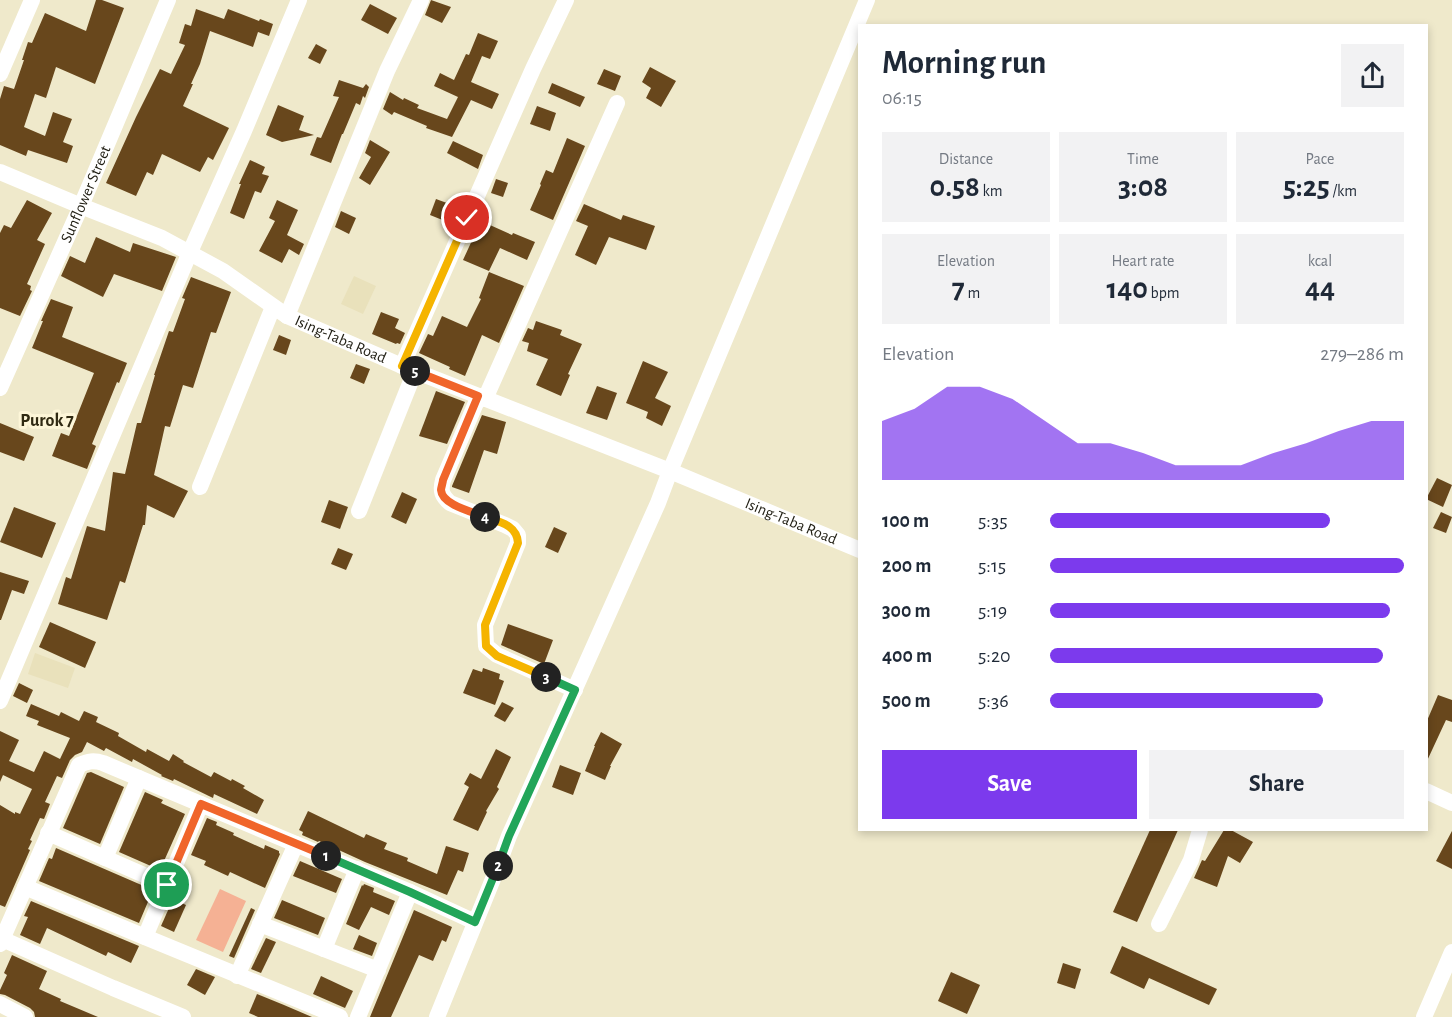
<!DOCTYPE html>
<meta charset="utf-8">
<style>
body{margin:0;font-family:"Alegreya Sans",sans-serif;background:#f2f2f3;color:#1f2937;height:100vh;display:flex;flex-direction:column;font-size:22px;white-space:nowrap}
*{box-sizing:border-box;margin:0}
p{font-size:20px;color:#747a83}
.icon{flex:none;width:33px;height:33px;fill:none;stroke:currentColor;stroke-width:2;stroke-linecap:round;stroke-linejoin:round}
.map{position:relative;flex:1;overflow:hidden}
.panel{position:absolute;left:858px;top:24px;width:570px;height:807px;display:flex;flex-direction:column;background:#fff;border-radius:0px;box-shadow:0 3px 9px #0003}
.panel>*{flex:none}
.pin{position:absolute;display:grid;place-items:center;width:51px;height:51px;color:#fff;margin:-26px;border:3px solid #fff;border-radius:50%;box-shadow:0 2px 6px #0007}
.km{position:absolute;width:30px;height:30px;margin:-15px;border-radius:50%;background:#222;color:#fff;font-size:16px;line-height:30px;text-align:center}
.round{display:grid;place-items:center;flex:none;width:63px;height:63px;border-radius:0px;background:#f2f2f3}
.head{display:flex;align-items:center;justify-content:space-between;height:102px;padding:0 24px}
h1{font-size:33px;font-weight:700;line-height:45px}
.stats{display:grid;grid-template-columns:repeat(3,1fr);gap:9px;height:102px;padding:6px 24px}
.stats div{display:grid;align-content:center;border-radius:0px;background:#f2f2f3;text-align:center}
.stats b{font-size:30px;font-weight:700}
.stats small{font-size:16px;font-weight:400}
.stats p{font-size:16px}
.chart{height:168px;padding:12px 24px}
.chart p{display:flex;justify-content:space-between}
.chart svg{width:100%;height:108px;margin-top:6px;fill:#7c3aed;opacity:.7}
.cta{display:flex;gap:12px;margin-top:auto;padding:12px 24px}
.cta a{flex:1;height:69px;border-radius:0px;background:#7c3aed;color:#fff;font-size:24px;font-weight:700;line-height:69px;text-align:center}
.cta a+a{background:#f2f2f3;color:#1f2937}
ul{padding:0 24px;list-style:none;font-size:20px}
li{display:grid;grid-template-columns:96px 72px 1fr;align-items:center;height:45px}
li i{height:15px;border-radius:8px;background:#7c3aed}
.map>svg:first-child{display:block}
.built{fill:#e9e1bb}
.pitch{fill:#f5b194}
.building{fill:#68471c}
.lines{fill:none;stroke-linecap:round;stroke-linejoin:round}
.minor{stroke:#fff;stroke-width:16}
.split-1-casing{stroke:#fff;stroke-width:12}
.split-2-casing{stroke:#fff;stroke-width:12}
.split-3-casing{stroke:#fff;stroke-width:12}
.split-4-casing{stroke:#fff;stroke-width:12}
.split-5-casing{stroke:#fff;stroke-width:12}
.split-6-casing{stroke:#fff;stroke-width:12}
.split-1{stroke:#f0652b;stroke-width:8}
.split-2{stroke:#22a559;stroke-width:8}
.split-3{stroke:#22a559;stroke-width:8}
.split-4{stroke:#f5b400;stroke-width:8}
.split-5{stroke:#f0652b;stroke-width:8}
.split-6{stroke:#f5b400;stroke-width:8}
.labels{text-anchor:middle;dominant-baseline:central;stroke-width:6;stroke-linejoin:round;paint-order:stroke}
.street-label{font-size:16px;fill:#1f1d12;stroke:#fdf6d8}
.neighbourhood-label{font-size:18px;font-weight:bold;fill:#302a12;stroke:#fdf6d8}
</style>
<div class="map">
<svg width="1452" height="1017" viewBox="0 0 1452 1017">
<rect width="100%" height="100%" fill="#efe9cb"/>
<!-- built -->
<g class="built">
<polygon points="354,276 376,286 363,314 341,304"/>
<polygon points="35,653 75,668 68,688 28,674"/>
</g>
<!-- pitch -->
<polygon class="pitch" points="220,889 246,901 223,952 196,940"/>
<!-- building -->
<g class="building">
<polygon points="96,0 102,0 124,8 95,84 56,67 46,98 35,94 24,127 45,136 53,112 72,119 63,142 73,146 67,163 28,150 26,156 0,145 0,99 4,86 14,89 24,60 22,60 28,42 32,43 45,13 86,31"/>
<polygon points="431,0 451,7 442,23 425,15"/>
<polygon points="370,4 397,18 388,34 361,20"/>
<polygon points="196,9 224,19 228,9 259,21 260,19 273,24 269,36 258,32 253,47 210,31 200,64 191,84 193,84 183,106 229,128 213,160 208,157 200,172 162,154 153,175 147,172 136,196 106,183 136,117 160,69 171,74 185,45 179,43 185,24 191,26"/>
<polygon points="478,33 498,41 490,59 482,56 471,82 499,94 492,109 471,100 452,137 426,128 427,126 394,112 392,115 383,109 390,92 403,100 404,98 419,105 417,108 447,119 458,97 434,86 440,73 454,80 466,54 469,55"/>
<polygon points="316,44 327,50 320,64 308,58"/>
<polygon points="650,67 676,81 661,107 646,98 651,88 642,82"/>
<polygon points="604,69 621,76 615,91 597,84"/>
<polygon points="339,80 363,88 366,84 369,87 365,98 363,96 360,105 356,103 343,134 342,134 331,163 310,155 317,137 321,138 339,97 333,96"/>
<polygon points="552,83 585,97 580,107 548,93"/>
<polygon points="278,105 304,116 299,130 314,135 282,142 266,135"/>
<polygon points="537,106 556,113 550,131 530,124"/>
<polygon points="567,138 585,146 553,220 530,210 541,185 540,184 546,170 553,173"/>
<polygon points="370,140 390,152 370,185 359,178 371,157 365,153"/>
<polygon points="453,141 483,155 478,169 447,153"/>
<polygon points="250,160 265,167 262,174 269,176 261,193 255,191 244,219 230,213 241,184 239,184"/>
<polygon points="496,179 508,183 503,197 491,193"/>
<polygon points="436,199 455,206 450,223 430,215"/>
<polygon points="27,200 52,213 37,240 45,244 27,284 31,286 30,290 32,291 20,316 0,308 0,233 4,225 11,228"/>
<polygon points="277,200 298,210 287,235 304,244 299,255 289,249 282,263 259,251 275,221 269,218"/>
<polygon points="584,204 621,220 623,215 655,226 646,250 609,237 596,265 575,255 588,226 576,221"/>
<polygon points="341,211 356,218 349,234 335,227"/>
<polygon points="481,221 512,235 513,233 535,242 527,260 500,248 489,271 463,260"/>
<polygon points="96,237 130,252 133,243 176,257 162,291 114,274 103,297 61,276 70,256 85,263"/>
<polygon points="489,272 524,286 499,343 482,335 465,376 449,369 450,367 419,353 428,334 433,336 442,316 467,327 481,299 479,298"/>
<polygon points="191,277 231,292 216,333 211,332 193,388 183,385 170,427 165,426 154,475 188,491 174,518 147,505 145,525 143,525 125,583 120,581 107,620 58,604 66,577 71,579 87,526 105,531 113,472 125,474 137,423 141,423 155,375 154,375 169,331 173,332 185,299 182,298"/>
<polygon points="51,299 73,307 62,337 127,363 119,383 117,382 92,444 96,446 87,469 52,456 61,433 69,436 94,373 32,348 43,321 41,321"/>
<polygon points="381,312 399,319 395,328 405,333 400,344 397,343 396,344 372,334"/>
<polygon points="536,321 562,330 560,335 582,344 568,374 570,375 561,396 536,385 548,359 527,351 529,343 522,341 528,328 533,330"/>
<polygon points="279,335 291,340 286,355 273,350"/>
<polygon points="643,361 668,372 655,398 671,406 662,426 646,418 648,412 626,403"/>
<polygon points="356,364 370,369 364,384 350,378"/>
<polygon points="597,386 617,393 607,420 586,413"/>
<polygon points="436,391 465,402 447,444 419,436"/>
<polygon points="482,415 506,422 497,454 484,450 469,493 452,487 452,486"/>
<polygon points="0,423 34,437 24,461 0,452"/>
<polygon points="1437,478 1452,485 1443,507 1426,499"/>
<polygon points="402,492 417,499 406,524 391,517"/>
<polygon points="329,500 348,507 340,529 321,522"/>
<polygon points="14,507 56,523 42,558 0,542"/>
<polygon points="1441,512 1452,517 1446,533 1433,528"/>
<polygon points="554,527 567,533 558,553 545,547"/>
<polygon points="338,548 353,554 346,570 331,564"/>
<polygon points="0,572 29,581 24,594 12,590 1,620 0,620"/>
<polygon points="50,622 96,642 85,668 39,647"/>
<polygon points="508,624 553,640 544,664 501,645"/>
<polygon points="483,668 500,674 499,679 504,681 495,705 463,693 473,669 482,672"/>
<polygon points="19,683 33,690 27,703 13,696"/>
<polygon points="1438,695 1452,700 1452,722 1446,720 1426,763 1426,723"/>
<polygon points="502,702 514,708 505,722 494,716"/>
<polygon points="31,704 59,716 61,712 79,721 84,711 98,717 96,722 119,733 118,736 146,752 147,749 169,761 173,754 184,761 183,762 211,777 214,772 231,781 232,779 245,786 243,788 264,800 257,814 214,794 213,798 174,779 173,781 161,776 162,775 133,759 132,762 106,748 104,751 87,742 82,752 75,755 70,760 62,778 57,776 45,802 50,804 44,819 40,818 30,840 32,841 28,849 30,850 5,907 0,905 0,805 15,814 15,812 20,814 32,789 3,775 0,782 0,731 19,740 9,761 34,772 44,751 60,759 70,738 37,725 39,721 26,716"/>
<polygon points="601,732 622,744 610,766 611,766 605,780 585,771 595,746 594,746"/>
<polygon points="496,749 511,757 497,787 499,789 486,811 487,812 478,831 453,820 469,787 464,784 470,773 481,779"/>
<polygon points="560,765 581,773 573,795 552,787"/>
<polygon points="91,772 124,787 100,844 63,828 87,773"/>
<polygon points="145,792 163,800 161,803 185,814 160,870 119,852"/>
<polygon points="308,811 364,838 366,834 387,843 384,849 408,858 407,861 437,874 446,846 469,853 463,872 458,870 447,895 365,862 319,841 318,842 302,835 303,832 299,830"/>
<polygon points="207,818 217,822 216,825 234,833 233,835 264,849 265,845 279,851 279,853 280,854 265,888 230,872 228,876 204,865 206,861 191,855"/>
<polygon points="1150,830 1178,830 1137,922 1113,912"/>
<polygon points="1224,830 1231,830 1253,842 1240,863 1228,856 1217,887 1194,878 1202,860 1205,861"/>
<polygon points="1452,831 1452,869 1436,861"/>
<polygon points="56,848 153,890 139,923 39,881 49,858 52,859"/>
<polygon points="300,861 342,879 336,893 293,876"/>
<polygon points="364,884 374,888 373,892 395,901 389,915 371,907 359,930 346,924 362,885 363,886"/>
<polygon points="173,899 186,905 174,932 161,926"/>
<polygon points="282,900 325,918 318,935 274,918"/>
<polygon points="31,901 139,946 131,963 108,952 106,956 47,928 40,944 20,935 28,917 24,916"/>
<polygon points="251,908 255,910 234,958 229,956"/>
<polygon points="414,910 452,927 446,942 442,940 433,961 419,955 391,1017 370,1017"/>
<polygon points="359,935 377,943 372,956 353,949"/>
<polygon points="266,938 276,942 261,973 251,969"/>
<polygon points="1122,946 1217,989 1209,1005 1149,978 1144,989 1110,973"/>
<polygon points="12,955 47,971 39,989 61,999 60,1001 98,1017 35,1017 34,1012 30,1008 5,995 0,994 0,990 7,975 4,973"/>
<polygon points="1063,963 1081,969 1075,989 1057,983"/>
<polygon points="196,969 215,977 205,995 187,985"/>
<polygon points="951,972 980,985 967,1014 938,1001"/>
<polygon points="321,976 353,991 345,1008 313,994"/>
<polygon points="257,994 284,1005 312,1017 258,1017 249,1013"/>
</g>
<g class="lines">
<!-- minor -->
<g class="minor">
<polyline points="0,74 32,0"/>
<path id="s1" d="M 0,172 L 81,206 L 162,238 L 223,271 L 287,316 L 402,366 L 670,471 L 860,550"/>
<polyline points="287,316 387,71 421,0"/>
<polyline points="402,366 533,69 566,0"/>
<path id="s2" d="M 0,388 L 81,206 L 168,0"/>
<path d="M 479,396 L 443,480 C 440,491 442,496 450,503 L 505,525 L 513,529 L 518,535 L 518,543 L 485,625 L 486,646 L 497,655 L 575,690"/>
<polyline points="485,399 617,103"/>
<polyline points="200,487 273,307"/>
<polyline points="359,511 415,371"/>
<polyline points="0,701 190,252 244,131 299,0"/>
<polyline points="1426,791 1452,803"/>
<polyline points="48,833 167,885"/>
<polyline points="105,858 139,778"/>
<polyline points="25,887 145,937 340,1017"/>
<polyline points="260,924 378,970"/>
<polyline points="1159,924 1191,860 1200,830"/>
<polyline points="145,937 201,804"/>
<polyline points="2,939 113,988 183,1017"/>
<path d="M 0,944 L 79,765 C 88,761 94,760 103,763 L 410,892 L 475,922"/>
<polyline points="324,949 357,869"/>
<polyline points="237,976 296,844"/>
<polyline points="0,1004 25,1017"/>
<polyline points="358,1017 410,892"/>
<polyline points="437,1017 495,874 509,836 658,503 670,471 867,0"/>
<polyline points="1424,1017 1452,952"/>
</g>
</g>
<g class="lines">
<defs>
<polyline id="split-1" points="167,885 201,804 326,856"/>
<polyline id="split-2" points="326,856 410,892 475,922 498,866"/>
<polyline id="split-3" points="498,866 509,836 575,690 546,677"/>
<path id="split-4" d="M 485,517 C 500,522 517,525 518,543 L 485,625 L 486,646 L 497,656 L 546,677"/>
<path id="split-5" d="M 415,371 L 478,396 L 443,480 C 443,482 441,488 441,490 C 442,505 473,512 485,517"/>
<polyline id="split-6" points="415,371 402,366 467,218"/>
</defs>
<!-- split-1 casing -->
<use href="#split-1" class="split-1-casing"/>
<!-- split-2 casing -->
<use href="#split-2" class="split-2-casing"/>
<!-- split-3 casing -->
<use href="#split-3" class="split-3-casing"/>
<!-- split-4 casing -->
<use href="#split-4" class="split-4-casing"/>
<!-- split-5 casing -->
<use href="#split-5" class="split-5-casing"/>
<!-- split-6 casing -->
<use href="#split-6" class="split-6-casing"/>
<!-- split-1 -->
<use href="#split-1" class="split-1"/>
<!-- split-2 -->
<use href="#split-2" class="split-2"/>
<!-- split-3 -->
<use href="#split-3" class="split-3"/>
<!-- split-4 -->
<use href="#split-4" class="split-4"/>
<!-- split-5 -->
<use href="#split-5" class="split-5"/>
<!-- split-6 -->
<use href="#split-6" class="split-6"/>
</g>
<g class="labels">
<!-- street labels -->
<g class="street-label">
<text stroke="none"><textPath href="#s2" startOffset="212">Sunflower Street</textPath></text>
<text stroke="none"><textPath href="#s1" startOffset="381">Ising-Taba Road</textPath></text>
<text stroke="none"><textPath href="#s1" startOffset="867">Ising-Taba Road</textPath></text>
</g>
<!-- neighbourhood labels -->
<g class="neighbourhood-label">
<text x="47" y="421">Purok 7</text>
</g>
</g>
</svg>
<div class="pin" style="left:167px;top:885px;background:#1e9e55"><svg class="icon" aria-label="arrive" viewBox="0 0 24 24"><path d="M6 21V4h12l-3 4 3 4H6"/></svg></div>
<div class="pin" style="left:467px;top:218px;background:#d93025"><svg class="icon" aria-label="check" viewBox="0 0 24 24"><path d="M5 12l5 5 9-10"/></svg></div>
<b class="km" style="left:326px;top:856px">1</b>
<b class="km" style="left:498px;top:866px">2</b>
<b class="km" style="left:546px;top:677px">3</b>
<b class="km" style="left:485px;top:517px">4</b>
<b class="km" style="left:415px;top:371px">5</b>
<section class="panel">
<div class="head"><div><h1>Morning run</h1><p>06:15</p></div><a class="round"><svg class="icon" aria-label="share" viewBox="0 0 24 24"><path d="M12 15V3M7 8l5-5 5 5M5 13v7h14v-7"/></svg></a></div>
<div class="stats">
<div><p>Distance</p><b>0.58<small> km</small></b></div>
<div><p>Time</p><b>3:08</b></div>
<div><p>Pace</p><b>5:25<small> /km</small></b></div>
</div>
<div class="stats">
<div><p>Elevation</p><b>7<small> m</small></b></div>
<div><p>Heart rate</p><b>140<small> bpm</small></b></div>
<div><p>kcal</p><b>44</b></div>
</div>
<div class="chart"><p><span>Elevation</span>279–286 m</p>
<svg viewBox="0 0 160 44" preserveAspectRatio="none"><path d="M0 44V20L10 15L20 6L30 6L40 11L50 20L60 29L70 29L80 33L90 38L100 38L110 38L120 33L130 29L140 24L150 20L160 20V44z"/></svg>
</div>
<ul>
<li><b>100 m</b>5:35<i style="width:79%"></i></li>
<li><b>200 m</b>5:15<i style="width:100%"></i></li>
<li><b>300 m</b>5:19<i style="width:96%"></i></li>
<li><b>400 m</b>5:20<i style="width:94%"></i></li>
<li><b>500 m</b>5:36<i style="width:77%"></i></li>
</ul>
<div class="cta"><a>Save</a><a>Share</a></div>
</section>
</div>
